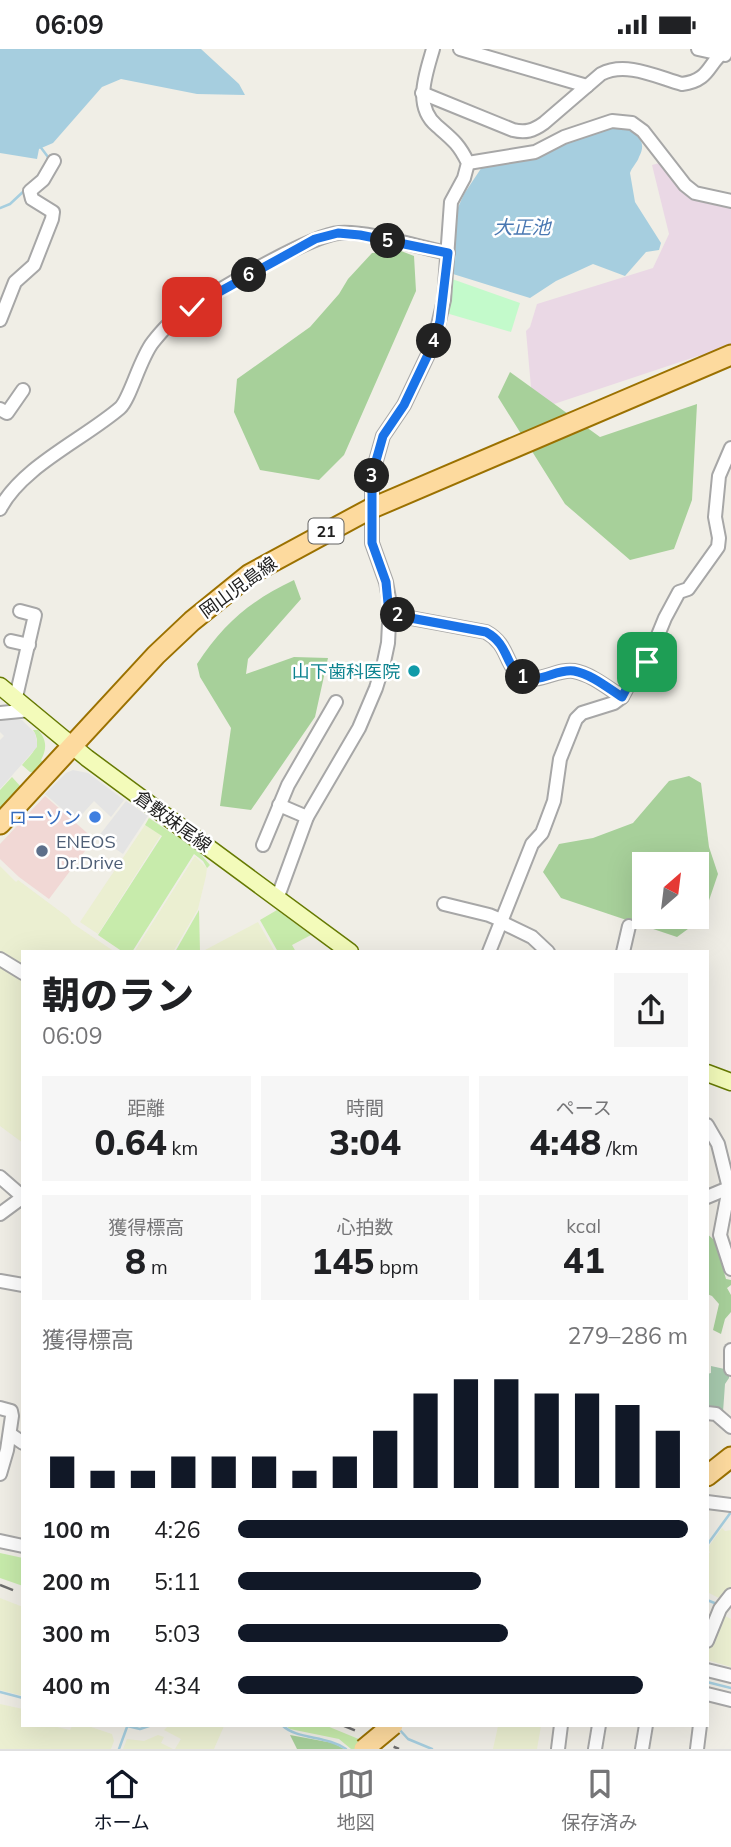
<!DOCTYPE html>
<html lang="ja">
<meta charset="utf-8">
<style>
body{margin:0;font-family:Mulish,"Noto Sans JP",sans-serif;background:#f6f6f6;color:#202124;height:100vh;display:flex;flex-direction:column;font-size:26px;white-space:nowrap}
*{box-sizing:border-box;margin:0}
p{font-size:23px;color:#757577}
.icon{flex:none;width:38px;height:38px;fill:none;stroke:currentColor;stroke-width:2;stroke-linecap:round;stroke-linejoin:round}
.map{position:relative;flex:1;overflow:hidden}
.details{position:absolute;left:21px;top:901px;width:688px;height:777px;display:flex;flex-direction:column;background:#fff;border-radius:0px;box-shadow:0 7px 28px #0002}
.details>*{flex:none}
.needle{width:46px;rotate:28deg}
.controls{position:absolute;left:632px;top:803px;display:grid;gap:14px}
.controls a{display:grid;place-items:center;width:77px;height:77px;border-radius:0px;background:#fff;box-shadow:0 7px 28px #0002;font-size:35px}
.pin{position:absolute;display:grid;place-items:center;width:60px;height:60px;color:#fff;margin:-30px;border-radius:14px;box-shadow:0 4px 10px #0006}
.km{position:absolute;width:35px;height:35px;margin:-18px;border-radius:50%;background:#222;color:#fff;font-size:19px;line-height:35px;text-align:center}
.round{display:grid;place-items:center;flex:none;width:74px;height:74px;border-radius:0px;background:#f6f6f6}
.head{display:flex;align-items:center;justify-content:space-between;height:119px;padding:0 21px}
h1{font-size:38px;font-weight:800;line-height:52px}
.stats{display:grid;grid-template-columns:repeat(3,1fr);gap:10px;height:119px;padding:7px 21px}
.stats div{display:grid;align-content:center;border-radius:0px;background:#f6f6f6;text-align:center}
.stats b{font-size:35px;font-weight:800}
.stats small{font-size:19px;font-weight:400}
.stats p{font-size:19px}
.chart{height:196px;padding:14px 21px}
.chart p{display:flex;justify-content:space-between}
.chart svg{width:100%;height:126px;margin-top:7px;stroke:#111827;stroke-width:6}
ul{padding:0 21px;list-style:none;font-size:23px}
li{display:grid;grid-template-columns:112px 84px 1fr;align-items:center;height:52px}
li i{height:18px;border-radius:9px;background:#111827}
.status{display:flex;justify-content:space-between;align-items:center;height:49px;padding:0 35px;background:#fff;direction:ltr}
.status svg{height:19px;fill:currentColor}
.tab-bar{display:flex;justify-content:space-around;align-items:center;height:98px;border-top:2px solid #e0e0e0;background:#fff;font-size:19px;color:#757577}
.tab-bar a{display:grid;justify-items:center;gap:4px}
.tab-bar .selected{color:#111827}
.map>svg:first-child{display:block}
.commercial{fill:#f1d8d5}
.industrial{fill:#ead8e5}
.farmland{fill:#ebefd1}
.grass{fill:#c7ebab}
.forest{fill:#a7d09a;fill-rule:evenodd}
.cemetery{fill:#a7caae}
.park{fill:#c3facb}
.parking{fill:#e4e4e4}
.water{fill:#a6cedf}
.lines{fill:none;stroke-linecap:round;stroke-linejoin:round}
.stream{stroke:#a6cedf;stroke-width:2.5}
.street-casing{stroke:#a7a7a7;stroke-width:16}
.secondary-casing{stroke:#667a03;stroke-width:19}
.primary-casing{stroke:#9b7100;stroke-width:23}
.street{stroke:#fff;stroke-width:12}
.secondary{stroke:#f3fbba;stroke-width:16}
.primary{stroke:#fdda9e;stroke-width:19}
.rail{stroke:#6e6e6e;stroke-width:2.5;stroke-dasharray:14 14;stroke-linecap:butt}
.primary-bridge-casing{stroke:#9b7100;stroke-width:23;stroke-linecap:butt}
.primary-bridge{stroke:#fdda9e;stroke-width:19}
.route-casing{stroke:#fff;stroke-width:14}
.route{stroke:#1a73e8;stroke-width:9}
.culture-dot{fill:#0f9aa8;stroke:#fff;stroke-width:2.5}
.shop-dot{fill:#3f7fe0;stroke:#fff;stroke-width:2.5}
.service-dot{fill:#5c6f8a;stroke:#fff;stroke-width:2.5}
.labels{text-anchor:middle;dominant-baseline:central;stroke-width:5;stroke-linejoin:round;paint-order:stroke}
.shield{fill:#fff;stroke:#636363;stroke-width:2}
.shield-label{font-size:16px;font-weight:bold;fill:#202020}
.street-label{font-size:18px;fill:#202020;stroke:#fff}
.culture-label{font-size:18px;fill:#0d838f;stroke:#fff;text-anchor:end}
.shop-label{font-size:18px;fill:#366cbe;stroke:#fff;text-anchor:end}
.service-label{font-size:18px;fill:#4e5e75;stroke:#fff;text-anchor:start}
.water-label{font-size:19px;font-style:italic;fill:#4a78b2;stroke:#fff}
</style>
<div class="status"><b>06:09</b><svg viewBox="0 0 49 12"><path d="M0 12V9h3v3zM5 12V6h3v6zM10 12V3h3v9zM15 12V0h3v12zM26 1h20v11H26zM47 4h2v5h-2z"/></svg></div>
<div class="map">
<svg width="731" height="1700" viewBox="0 0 731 1700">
<rect width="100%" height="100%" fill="#f0eee6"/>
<!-- commercial -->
<polygon class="commercial" points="45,747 94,790 49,850 19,828 0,810 0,795"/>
<!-- industrial -->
<polygon class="industrial" points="663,113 675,129 731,157 731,300 701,313 698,307 536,361 531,338 526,282 530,278 537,255 653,219 669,185 652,116"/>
<!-- farmland -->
<g class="farmland">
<polygon points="145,776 161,786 98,885 80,873"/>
<polygon points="195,807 207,819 206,827 198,860 173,903 134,903"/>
<polygon points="0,817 16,833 18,831 69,869 72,874 115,903 23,903 23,919 0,905"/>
<polygon points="258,873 275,903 206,903 205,901"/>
<polygon points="0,915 23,928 23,1094 0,1077"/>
<polygon points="722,1479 725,1482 731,1481 731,1543 723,1551 707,1543 707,1508 710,1503 707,1500"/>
<polygon points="0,1549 23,1558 23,1647 0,1641"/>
<polygon points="723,1566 731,1570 731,1618 707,1611 707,1600 720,1567"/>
<polygon points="0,1655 23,1660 23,1676 53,1677 70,1681 72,1677 88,1677 112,1685 114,1692 111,1700 0,1700"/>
<polygon points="168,1677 168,1676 224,1677 214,1700 175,1700 181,1690 164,1681"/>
<polygon points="498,1677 541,1677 537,1700 493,1700"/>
<polygon points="158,1686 164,1688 161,1694 173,1700 123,1700 127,1690 144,1692"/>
</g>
<!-- grass -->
<g class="grass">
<path d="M 33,681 L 38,681 C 47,691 47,700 41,711 L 44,714 L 36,724 L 30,723 L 22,716 C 32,704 43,696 33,681 Z"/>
<polygon points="12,728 21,738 0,764 0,741"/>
<polygon points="149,769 197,801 210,816 207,819 203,812 194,805 132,903 123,903 98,886 162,787 145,776"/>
<polygon points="199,861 200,903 175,903"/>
<polygon points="277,861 311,886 292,896 296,903 278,903 260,871"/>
<polygon points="0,1504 23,1509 23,1537 0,1529"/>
<polygon points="286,1677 327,1677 383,1700 351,1700 339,1690 290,1680"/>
</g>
<!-- forest -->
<g class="forest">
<polygon points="401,202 414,207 416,242 344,406 319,431 260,421 234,363 237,330 310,278 339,245 348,230 372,204"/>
<polygon points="510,323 600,388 697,355 692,451 674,500 630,511 565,455 498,348"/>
<path d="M 294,531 L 301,550 L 248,610 L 246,625 L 294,608 L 328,609 L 315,668 L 251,761 L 220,757 L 231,679 L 200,628 L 197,615 C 224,574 250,552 294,531 Z"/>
<path d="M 689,727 L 701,734 L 709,798 L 718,825 L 703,869 L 677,888 L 561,849 L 543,823 L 559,795 L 593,789 L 633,774 L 669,732 ZM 644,816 L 696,816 L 696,868 L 644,868 Z"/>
<path d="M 707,1185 C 724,1197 720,1212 726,1230 L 731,1231 L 731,1236 L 727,1239 L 731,1246 L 731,1263 L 725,1270 L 721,1285 L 713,1281 L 719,1255 L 712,1247 L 707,1245 Z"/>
<polygon points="290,1686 333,1694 344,1700 297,1700"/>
</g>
<!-- cemetery -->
<polygon class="cemetery" points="711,1317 729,1321 729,1329 725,1335 723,1363 707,1360 707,1325 711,1324"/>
<!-- park -->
<polygon class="park" points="452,230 520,254 511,283 446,264"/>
<!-- parking -->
<g class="parking">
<polygon points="0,668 22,671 35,684 37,693 37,698 0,740 0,691 4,687 0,683"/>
<polygon points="73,721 88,724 124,751 111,768 94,752 76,772 45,745 66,724"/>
<polygon points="126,752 148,767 123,805 98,788"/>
</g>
<!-- water -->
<g class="water">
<polygon points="0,0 201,0 239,35 245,46 197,45 121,30 102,38 53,94 39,100 37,110 0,104"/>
<path d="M 615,75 C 630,80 650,88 639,108 C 637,114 632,118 630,124 L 635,153 L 661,194 L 659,201 L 646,203 L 625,227 L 593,215 L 556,232 L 530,249 L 453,225 L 456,163 L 464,145 L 482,118 L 535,110 L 567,90 Z"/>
</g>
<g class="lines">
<!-- stream -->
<g class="stream">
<polyline points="39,96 48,108 46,115"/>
<polyline points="0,159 10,155 25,141"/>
<polyline points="707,1496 731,1463"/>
<polyline points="707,1551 717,1555"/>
<polyline points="707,1633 731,1639"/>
<polyline points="0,1643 23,1649"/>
<polyline points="123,1676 140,1680 152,1676"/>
<path d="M 282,1676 C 297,1691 326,1686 346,1700"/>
<polyline points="399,1680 408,1690 432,1700"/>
<polyline points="119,1700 127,1678"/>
</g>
<defs>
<g id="street">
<polyline points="460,0 587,37"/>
<polyline points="698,0 725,6"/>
<path d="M 422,44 L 513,81 C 525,84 533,82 544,74 L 601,25 C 626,12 657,28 682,35 C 713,31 707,11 729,0"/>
<polyline points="468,114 535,103 564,88 612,72 632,74 643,82 685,136 695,144 731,152"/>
<polyline points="0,271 15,233 34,216 52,170 53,163 32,150 30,142 43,131 54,112"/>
<polyline points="0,360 7,364 23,341"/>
<path d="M 0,460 C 21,418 84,390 120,359 C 130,350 140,309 153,293 C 157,288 162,282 167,277 C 191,255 309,186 339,184 C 370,182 417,198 448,204"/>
<path d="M 389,565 L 486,583 C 510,596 504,617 522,627 C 539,636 557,619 574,622 C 591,625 608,639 622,648"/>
<polyline points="11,592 29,596"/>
<polyline points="16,648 35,566 20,562"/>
<polyline points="0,664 31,661"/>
<polyline points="279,756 307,768"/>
<polyline points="263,796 288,736 336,653"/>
<path d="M 277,850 L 307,768 L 359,679 L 376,639 L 384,613 L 388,594 L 390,555 L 386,533 L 372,494 L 372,426 L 383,387 L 404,356 L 434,293 L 444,251 L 451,153 L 464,129 L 468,114 C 459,95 452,90 437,77 C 413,57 426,25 433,0"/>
<polyline points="444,855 489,866 501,871"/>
<polyline points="501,873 532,888 548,903"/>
<polyline points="489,903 532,795 542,784 554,752 560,710 576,670 582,664 614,654 622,648 631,631 647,613 665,569 679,543 688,540 718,498 719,489 715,468 719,427 731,399"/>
<polyline points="623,903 629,877"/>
<polyline points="0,910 23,924"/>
<polyline points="707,1076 718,1095 729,1139 720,1186 731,1220"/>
<polyline points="0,1128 23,1148"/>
<polyline points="707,1148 731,1138"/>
<polyline points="0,1165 23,1148"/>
<polyline points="0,1232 23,1236"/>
<polyline points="731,1301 731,1320"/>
<polyline points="0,1359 11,1362 12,1367 7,1401 0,1425"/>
<polyline points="707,1364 716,1365 731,1378"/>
<polyline points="10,1385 23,1394"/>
<polyline points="707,1453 731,1456"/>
<polyline points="0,1492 23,1497"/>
<polyline points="707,1592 720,1560 731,1546"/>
<polyline points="707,1621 731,1627"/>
<polyline points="707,1645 731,1651"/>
<polyline points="558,1700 561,1676"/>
<polyline points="595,1700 599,1676"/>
<polyline points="642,1700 646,1676"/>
<polyline points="697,1700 700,1676"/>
</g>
<g id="secondary">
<polyline points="0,637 87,709 350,903"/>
<polyline points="707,1024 731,1033"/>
</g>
<g id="primary">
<polyline points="0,775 156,606 192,572 250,525 370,460 731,306"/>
<polyline points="707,1427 731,1408"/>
</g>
</defs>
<!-- street casing -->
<use href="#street" class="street-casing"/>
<!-- secondary casing -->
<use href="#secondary" class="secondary-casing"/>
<!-- primary casing -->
<use href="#primary" class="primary-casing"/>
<!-- street -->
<use href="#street" class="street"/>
<!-- secondary -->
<use href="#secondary" class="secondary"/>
<!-- primary -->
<use href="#primary" class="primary"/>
<!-- rail -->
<g class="rail">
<polyline points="0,1536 23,1545"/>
<polyline points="342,1676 399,1700"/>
</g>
<defs>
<polyline id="primary-bridge" points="364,1700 393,1676"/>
</defs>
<!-- primary-bridge casing -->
<use href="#primary-bridge" class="primary-bridge-casing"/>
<!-- primary-bridge -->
<use href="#primary-bridge" class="primary-bridge"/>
</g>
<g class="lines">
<defs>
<path id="route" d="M 192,258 L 315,190 L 338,184 L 360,186 L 448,204 L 440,272 L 434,293 L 404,356 L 383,387 L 372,426 L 372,494 L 386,533 L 389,565 L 486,583 C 510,596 504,617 522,627 C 538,636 557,619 574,622 C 591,625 608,639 622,648 L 631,631 L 647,613"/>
</defs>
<!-- route casing -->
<use href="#route" class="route-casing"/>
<!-- route -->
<use href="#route" class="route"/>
</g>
<!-- markers -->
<circle class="culture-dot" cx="414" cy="622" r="7"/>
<circle class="shop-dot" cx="95" cy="768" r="7"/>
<circle class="service-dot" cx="42" cy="802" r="7"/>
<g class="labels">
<!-- shield labels -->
<rect class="shield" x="308.5" y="469.5" width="35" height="25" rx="5"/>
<g class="shield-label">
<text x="326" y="482">21</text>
</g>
<!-- street labels -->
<g class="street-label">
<text transform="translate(238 538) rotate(-36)">岡山児島線</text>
<text transform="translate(173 772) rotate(36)">倉敷妹尾線</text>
</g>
<!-- culture labels -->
<g class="culture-label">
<text x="400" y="622">山下歯科医院</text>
</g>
<!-- shop labels -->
<g class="shop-label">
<text x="81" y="768">ローソン</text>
</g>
<!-- service labels -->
<g class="service-label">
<text x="56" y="792">ENEOS<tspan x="56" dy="21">Dr.Drive</tspan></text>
</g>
<!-- water labels -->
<g class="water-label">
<text x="522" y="178">大正池</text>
</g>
</g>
</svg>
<div class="controls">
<a><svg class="needle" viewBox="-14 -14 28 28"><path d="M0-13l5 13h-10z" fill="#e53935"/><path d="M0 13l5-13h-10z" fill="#757577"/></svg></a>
</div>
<div class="pin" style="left:647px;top:613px;background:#1e9e55"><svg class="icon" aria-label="arrive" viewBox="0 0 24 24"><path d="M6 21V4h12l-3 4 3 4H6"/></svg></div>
<div class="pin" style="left:192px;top:258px;background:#d93025"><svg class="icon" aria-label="check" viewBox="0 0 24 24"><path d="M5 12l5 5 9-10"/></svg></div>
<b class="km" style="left:523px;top:628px">1</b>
<b class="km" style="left:398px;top:566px">2</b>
<b class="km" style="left:372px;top:427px">3</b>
<b class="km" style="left:434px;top:292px">4</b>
<b class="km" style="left:388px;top:192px">5</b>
<b class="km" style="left:249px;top:226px">6</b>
<section class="details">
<div class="head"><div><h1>朝のラン</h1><p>06:09</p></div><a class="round"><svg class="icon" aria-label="share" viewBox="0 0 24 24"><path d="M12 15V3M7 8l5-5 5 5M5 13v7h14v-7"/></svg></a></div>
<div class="stats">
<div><p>距離</p><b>0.64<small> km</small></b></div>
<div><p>時間</p><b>3:04</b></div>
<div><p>ペース</p><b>4:48<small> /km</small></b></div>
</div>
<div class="stats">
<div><p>獲得標高</p><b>8<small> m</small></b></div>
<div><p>心拍数</p><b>145<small> bpm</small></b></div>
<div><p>kcal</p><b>41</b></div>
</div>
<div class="chart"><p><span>獲得標高</span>279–286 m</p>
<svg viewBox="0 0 160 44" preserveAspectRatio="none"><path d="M5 44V33M15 44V38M25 44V38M35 44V33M45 44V33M55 44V33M65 44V38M75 44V33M85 44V24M95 44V11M105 44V6M115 44V6M125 44V11M135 44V11M145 44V15M155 44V24"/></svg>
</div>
<ul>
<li><b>100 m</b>4:26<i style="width:100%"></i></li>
<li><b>200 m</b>5:11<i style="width:54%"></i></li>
<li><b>300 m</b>5:03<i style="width:60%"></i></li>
<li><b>400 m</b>4:34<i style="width:90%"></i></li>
</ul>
</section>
</div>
<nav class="tab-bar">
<a class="selected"><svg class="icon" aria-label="home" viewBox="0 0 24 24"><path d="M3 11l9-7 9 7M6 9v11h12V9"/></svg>ホーム</a>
<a><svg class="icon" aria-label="map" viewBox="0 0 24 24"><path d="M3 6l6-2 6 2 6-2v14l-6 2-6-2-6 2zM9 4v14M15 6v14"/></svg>地図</a>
<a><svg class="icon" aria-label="saved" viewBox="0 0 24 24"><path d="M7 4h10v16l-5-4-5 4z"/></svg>保存済み</a>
</nav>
